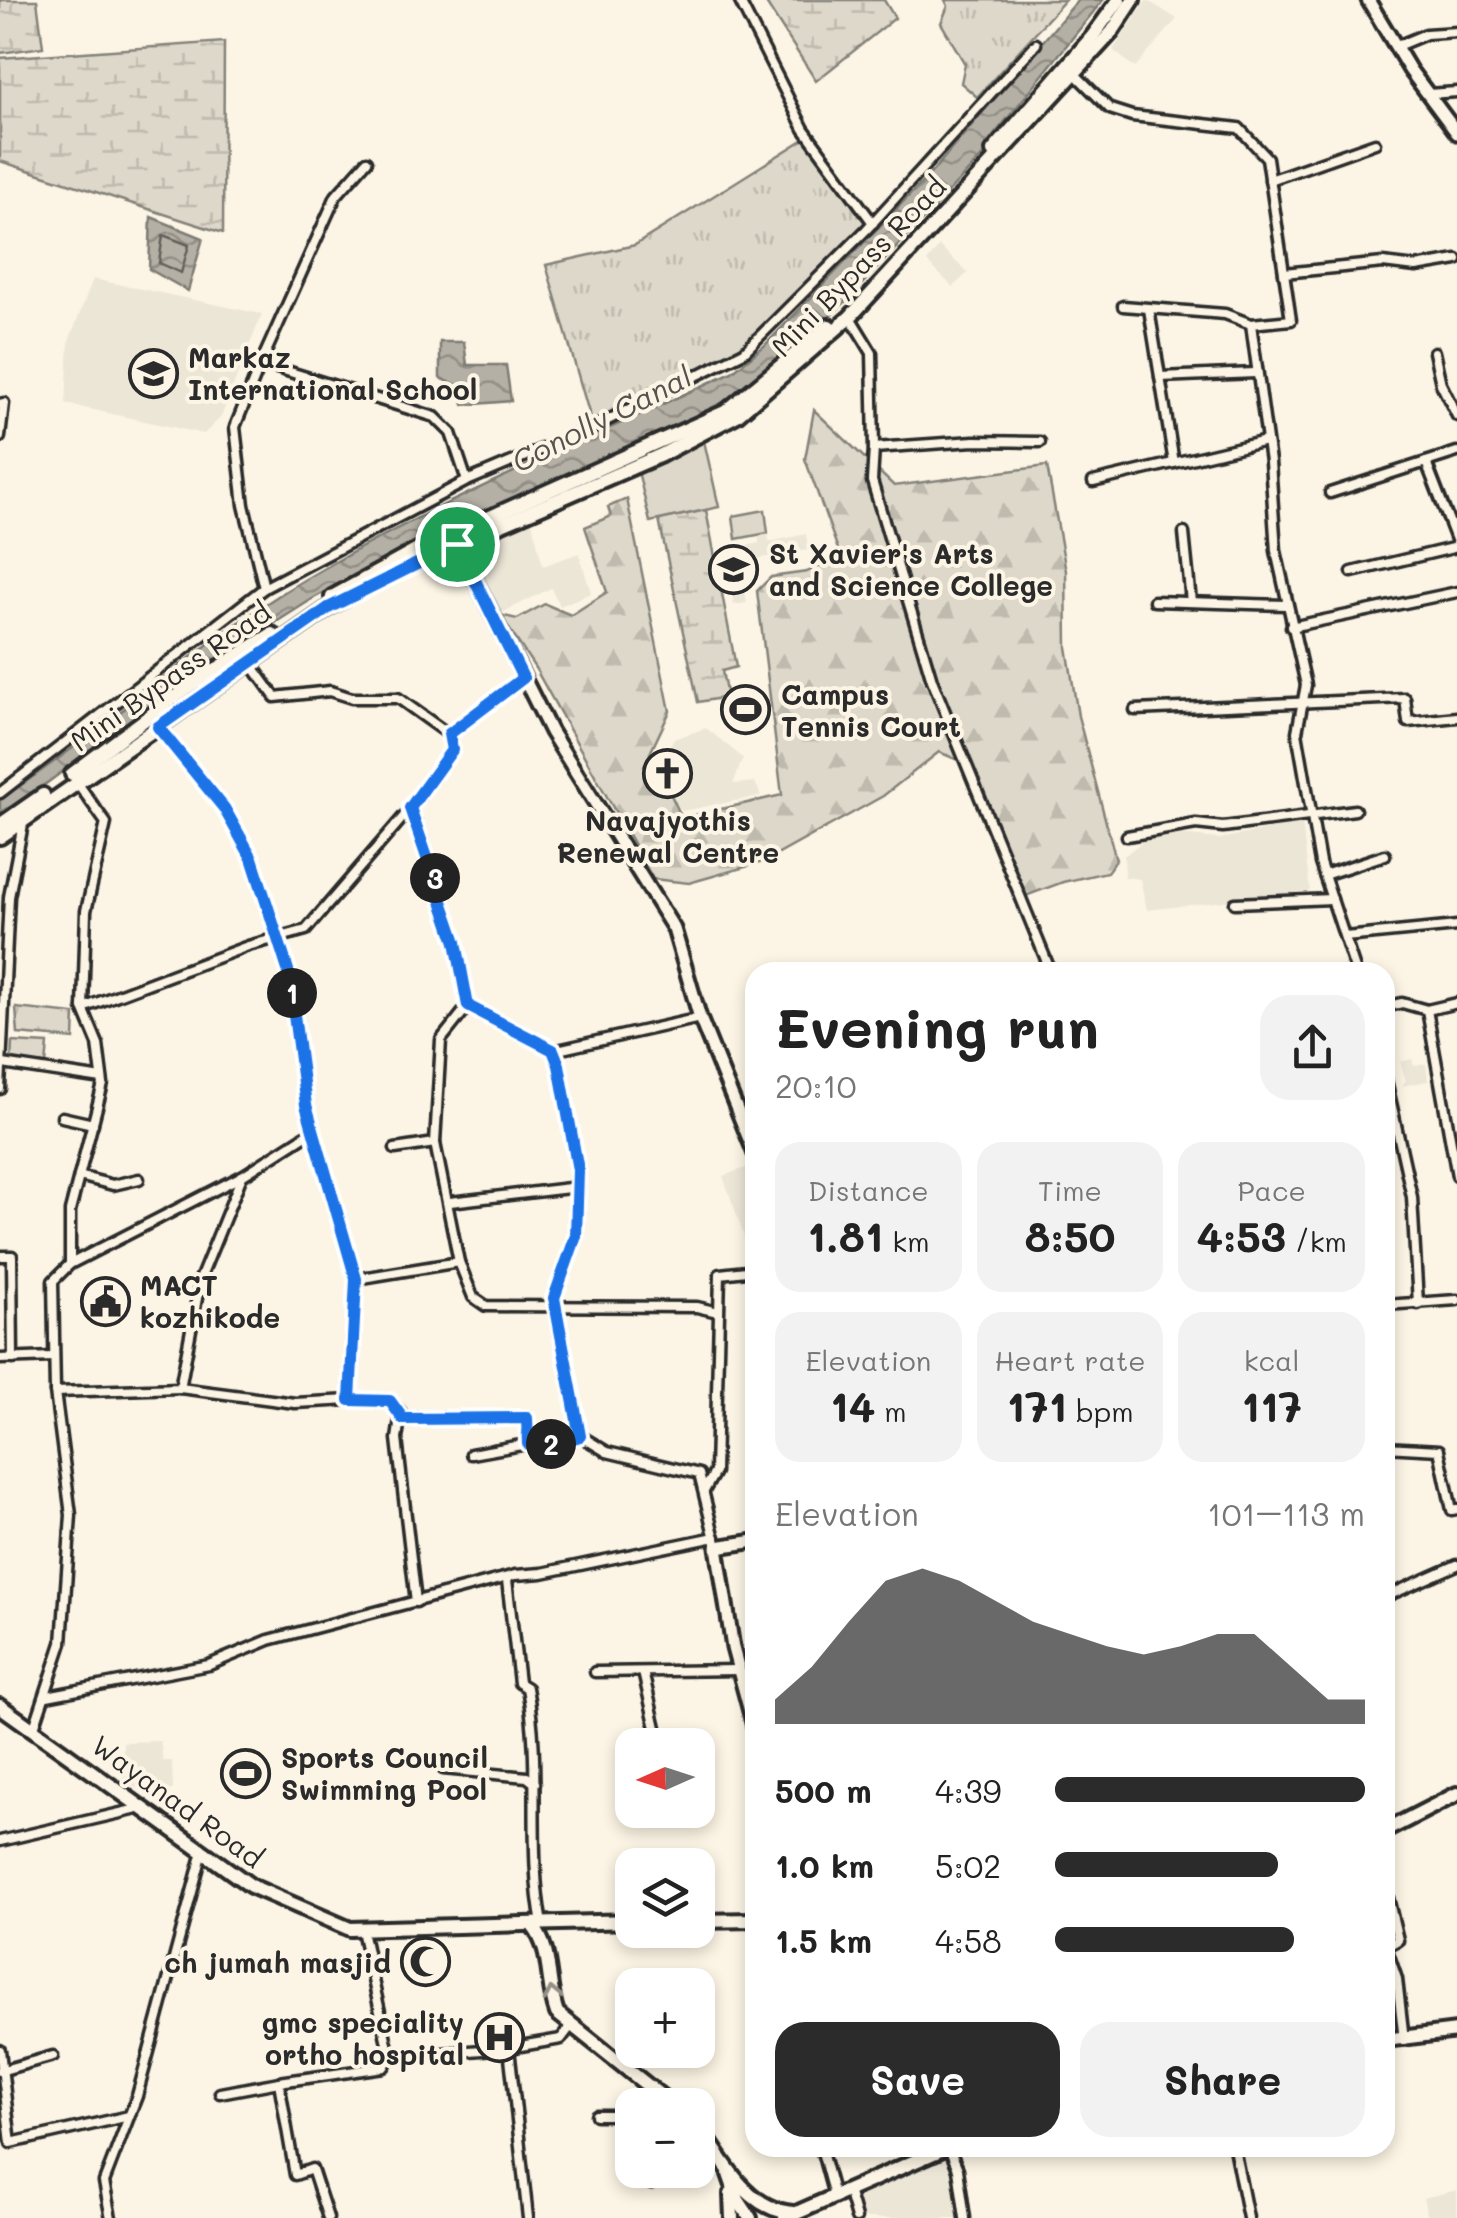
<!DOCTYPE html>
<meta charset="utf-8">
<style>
body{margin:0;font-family:Mali,sans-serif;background:#f2f2f2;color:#222;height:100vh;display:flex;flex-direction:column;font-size:38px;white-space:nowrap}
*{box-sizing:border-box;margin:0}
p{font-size:32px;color:#767676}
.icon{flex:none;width:55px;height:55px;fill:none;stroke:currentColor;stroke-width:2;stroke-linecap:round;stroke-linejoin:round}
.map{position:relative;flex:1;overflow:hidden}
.side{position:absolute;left:745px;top:962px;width:650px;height:1195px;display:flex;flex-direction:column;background:#fff;border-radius:30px;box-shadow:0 5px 15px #0003}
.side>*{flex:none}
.needle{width:65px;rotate:267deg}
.controls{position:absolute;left:615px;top:1728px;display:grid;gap:20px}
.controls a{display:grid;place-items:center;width:100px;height:100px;border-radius:20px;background:#fff;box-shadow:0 5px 15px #0003;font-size:50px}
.pin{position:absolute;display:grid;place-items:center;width:85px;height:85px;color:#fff;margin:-42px;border:5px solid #fff;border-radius:50%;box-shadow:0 2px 10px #0007}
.km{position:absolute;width:50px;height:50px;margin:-25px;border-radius:50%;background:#222;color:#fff;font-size:28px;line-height:50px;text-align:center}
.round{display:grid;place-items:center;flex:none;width:105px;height:105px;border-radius:30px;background:#f2f2f2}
.summary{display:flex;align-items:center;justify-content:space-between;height:170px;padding:0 30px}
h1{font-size:55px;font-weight:800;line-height:75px}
.metrics{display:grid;grid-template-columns:repeat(3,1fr);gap:15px;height:170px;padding:10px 30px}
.metrics div{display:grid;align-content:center;border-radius:25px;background:#f2f2f2;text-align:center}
.metrics b{font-size:42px;font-weight:800}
.metrics small{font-size:28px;font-weight:400}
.metrics p{font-size:28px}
.chart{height:280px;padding:20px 30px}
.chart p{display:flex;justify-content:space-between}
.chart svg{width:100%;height:180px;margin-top:10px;fill:#2b2b2b;opacity:.7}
.cta{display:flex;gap:20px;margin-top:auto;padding:20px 30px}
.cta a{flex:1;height:115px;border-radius:30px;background:#2b2b2b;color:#fff;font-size:40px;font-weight:800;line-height:115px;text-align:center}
.cta a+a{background:#f2f2f2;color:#222}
ul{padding:0 30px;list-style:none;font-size:32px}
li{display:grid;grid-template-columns:160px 120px 1fr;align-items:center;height:75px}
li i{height:25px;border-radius:12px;background:#2b2b2b}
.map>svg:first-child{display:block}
.built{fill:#ece6d7}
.grass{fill:url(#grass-tufts);stroke:#84827a;stroke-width:2.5}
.forest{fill:url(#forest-firs);stroke:#84827a;stroke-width:2.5}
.wetland{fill:url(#wetland-marsh);stroke:#84827a;stroke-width:2.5}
.pitch{fill:#ded8ca;stroke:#84827a;stroke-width:2.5}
.water{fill:url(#water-waves);stroke:#7d7b74;stroke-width:2.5}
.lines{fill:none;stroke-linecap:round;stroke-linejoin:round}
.shore{stroke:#62605c;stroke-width:2.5}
.street-casing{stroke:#2b2b2b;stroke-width:15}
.secondary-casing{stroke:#2b2b2b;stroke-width:19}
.primary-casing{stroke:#2b2b2b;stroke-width:20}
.street{stroke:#fcf5e5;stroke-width:8}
.secondary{stroke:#fcf5e5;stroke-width:11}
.primary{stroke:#fcf5e5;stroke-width:12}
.oneway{stroke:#949088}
.route-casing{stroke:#fff;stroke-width:20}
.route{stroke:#1a73e8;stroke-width:12}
.labels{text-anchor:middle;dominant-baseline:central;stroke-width:8;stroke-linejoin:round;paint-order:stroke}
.street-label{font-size:28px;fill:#2b2b2b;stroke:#fcf5e5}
.poi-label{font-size:28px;font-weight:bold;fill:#2b2b2b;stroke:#fcf5e5;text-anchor:start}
.water-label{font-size:30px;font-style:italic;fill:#545350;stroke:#fcf5e5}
</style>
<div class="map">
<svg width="1457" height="2218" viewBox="0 0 1457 2218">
<defs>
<pattern id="grass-tufts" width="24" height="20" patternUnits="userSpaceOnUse" patternTransform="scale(2.5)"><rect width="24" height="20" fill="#ded8ca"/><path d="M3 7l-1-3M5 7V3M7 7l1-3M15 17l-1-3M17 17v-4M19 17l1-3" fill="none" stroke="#bfbaae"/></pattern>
<pattern id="forest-firs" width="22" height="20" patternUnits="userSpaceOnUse" patternTransform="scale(2.5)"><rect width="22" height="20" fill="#ded8ca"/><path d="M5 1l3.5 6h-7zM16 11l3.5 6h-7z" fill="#bfbaae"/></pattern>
<pattern id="wetland-marsh" width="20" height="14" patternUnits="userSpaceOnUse" patternTransform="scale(2.5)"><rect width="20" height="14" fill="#ded8ca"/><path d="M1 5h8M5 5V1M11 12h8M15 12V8" fill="none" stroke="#bfbaae"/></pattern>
<pattern id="water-waves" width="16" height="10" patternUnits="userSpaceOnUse" patternTransform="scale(2.5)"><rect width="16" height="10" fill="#b4b0a5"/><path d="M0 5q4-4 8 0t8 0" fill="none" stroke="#938f87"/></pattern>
</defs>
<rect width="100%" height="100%" fill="#fcf5e5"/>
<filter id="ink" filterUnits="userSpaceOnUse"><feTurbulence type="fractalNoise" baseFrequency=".01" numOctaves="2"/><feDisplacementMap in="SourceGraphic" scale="20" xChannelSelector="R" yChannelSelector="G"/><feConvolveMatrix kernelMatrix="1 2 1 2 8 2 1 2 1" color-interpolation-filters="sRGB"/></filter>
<g filter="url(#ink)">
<!-- built -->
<g class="built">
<polygon points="1147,0 1177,19 1135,68 1113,50"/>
<polygon points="939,246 968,273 953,287 927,262"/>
<polygon points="93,279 262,314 221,417 204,434 66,404 69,341"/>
<polygon points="532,522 543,566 579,553 591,593 560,606 551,588 500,614 469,549"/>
<polygon points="768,532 769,542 806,534 808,550 740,562 747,603 734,605 724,551 759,543 759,534"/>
<polygon points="706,728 743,758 733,784 755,782 761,796 682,811 657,775 673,739"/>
<polygon points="1302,823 1310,891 1147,910 1140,879 1125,877 1124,856 1143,841 1170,834 1219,839"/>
<polygon points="1412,1059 1414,1066 1426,1064 1428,1081 1402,1086 1406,1080 1400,1062"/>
<polygon points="748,1167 755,1183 755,1267 723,1176"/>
<polygon points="160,1741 163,1761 172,1761 173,1790 140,1790 123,1779 123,1742"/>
<polygon points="950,2158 970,2218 859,2218 850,2193"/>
<polygon points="1457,2190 1457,2218 1428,2218 1423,2198"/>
</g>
<!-- grass -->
<g class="grass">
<polygon points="945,0 1065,0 977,97 961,83 965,64 941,23 948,6"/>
<polygon points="806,138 868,220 741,348 592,423 546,265 635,245"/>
<polygon points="16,1008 75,1014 74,1039 18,1034"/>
</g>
<!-- forest -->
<polygon class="forest" points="814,410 894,486 1047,466 1066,571 1067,647 1078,716 1116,860 1107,872 1063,882 1023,897 965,763 939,752 883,796 766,861 689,883 653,879 535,668 500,615 517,619 545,604 571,615 607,592 585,527 611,516 608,507 627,499 670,711 644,766 671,795 682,818 782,795 757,591 771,577 807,572 840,555 805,459"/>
<!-- wetland -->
<g class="wetland">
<polygon points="0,0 37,0 43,47 0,53"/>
<polygon points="764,0 884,0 895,18 816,81"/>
<polygon points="224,42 223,233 0,161 0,58"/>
<polygon points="706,510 736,667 722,671 727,697 698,702 659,520"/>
</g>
<!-- pitch -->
<g class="pitch">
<polygon points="704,441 719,507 650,522 638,471"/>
<polygon points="765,510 768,533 736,539 733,516"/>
<polygon points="12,1042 48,1044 46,1065 11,1063"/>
</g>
<!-- water -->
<g class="water">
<path d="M 1078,0 L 1103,0 L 991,139 L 991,147 L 844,303 L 785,358 L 722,403 L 371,567 L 314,598 L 191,676 L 0,818 L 0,799 C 100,734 187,652 289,589 C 428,504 584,442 732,372 L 764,346 L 932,172 Z"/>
<polygon points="151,217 203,238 188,291 149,269"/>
<polygon points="440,342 464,342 467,365 506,365 511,401 464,405 456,385 440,378"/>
<polygon points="236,1754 255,1754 256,1793 237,1793"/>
</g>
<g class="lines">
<!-- shore -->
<polygon class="shore" points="163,235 189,245 181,273 159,263"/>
<defs>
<g id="street">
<polyline points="739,0 804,129 873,223"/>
<polyline points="1397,46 1426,34 1457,32"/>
<polyline points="1073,72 1110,109 1132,116 1239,128 1267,158 1291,320 1251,324 1270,462 1276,551 1306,685 1297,732 1320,863 1356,972"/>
<polyline points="1428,94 1457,92"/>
<polyline points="1270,180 1375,143"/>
<polyline points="1284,273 1383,263 1416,267 1457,260"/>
<polyline points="1123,306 1225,314 1251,324"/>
<polyline points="1149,309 1174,463"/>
<polyline points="850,317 872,353 874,448 974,441 1040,442"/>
<polyline points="1434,352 1441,384 1457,416"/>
<polyline points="261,363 336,196 367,161"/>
<polyline points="1160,377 1255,373"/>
<polyline points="0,404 4,403 0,437"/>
<polyline points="874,448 872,481 932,680 1051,972"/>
<polyline points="1426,462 1457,542"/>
<polyline points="1093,482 1266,441"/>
<polyline points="1330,493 1457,452"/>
<polyline points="1184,533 1191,602"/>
<polyline points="1352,572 1457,547"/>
<polyline points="264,588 244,505 235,427 261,363 435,417 451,433 467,481"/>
<polyline points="1154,601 1286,605"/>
<polyline points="1291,627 1457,592"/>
<polyline points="249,661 275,697 330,691 352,698 398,698 451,736 452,750 411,808 456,942 468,1006 553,1051 559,1065 578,1170 576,1237 554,1299 579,1435 607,1452 699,1474 717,1547"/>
<polyline points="1135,710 1405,698 1408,722 1457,717"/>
<polyline points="158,727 224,808 252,858 288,970 306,1105 356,1279 350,1400 390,1401 401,1412 397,1439 416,1602"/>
<polyline points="449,734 523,679"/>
<polyline points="0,793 264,588 467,481 594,427 744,352 866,230 1036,44"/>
<polyline points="1127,836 1196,824 1223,827 1355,810"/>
<polyline points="1324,875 1385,855"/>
<polyline points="1235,903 1332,899"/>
<polyline points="1345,937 1457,926"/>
<polyline points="1385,1007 1402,1003 1427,1010 1457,1003"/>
<polyline points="83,1008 248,946 306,930 411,808"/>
<polyline points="1427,1010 1457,1176"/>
<polyline points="553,1051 700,1018"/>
<polyline points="3,1064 102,1079"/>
<polyline points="1385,1075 1412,1197 1418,1304"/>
<polyline points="0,1089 9,897 23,824"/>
<polyline points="62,1117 93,1124"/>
<polyline points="435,1143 441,1040 468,1006"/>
<polyline points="79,1176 113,1185 139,1179"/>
<polyline points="450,1202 578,1187"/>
<polyline points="0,1256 12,1256 13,1359"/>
<polyline points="459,1262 473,1297 486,1306 697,1307 718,1312"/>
<polyline points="70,1264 242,1176 314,1130"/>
<polyline points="356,1279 459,1262 435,1143 395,1149"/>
<polyline points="1385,1305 1457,1300"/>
<polyline points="0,1359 53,1357"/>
<polyline points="180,1388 295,1403 350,1400"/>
<polyline points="55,1392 180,1388 201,1277 242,1176"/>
<polyline points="400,1418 527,1418 527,1444 554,1444 580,1436"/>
<polyline points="1385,1447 1439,1450 1452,1510 1457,1509"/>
<polyline points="471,1454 527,1444"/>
<polyline points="704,1491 715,1472 720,1274 755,1270"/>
<path d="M 507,1580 L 519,1683 L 527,1688 C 542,1766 527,1846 542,1924"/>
<polyline points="1385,1597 1457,1565"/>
<polyline points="595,1672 739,1670"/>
<polyline points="643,1672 660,1745"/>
<polyline points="47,1696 209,1665 269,1640 515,1575 542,1573 715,1537"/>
<polyline points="34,1728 62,1643 71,1515 55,1392 53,1281 70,1264 70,1211 103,1084 98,1044 83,1008 86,911 106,823 76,781"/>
<polyline points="443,1769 527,1777 535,1783"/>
<polyline points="0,1841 142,1808"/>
<polyline points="1385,1885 1398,1940 1386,1947 1397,1979 1404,2040"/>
<polyline points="362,1930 390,2057 509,2048"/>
<polyline points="0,2050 11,2143 129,2116"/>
<polyline points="0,2071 53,2056"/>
<polyline points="220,2093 279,2082"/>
<polyline points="596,2115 632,2115"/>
<polyline points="821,2148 834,2196"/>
<polyline points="949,2148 958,2169 965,2218"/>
<polyline points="1234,2148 1248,2218"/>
<polyline points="651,2184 651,2170"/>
<polyline points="848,2190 856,2218"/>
<polyline points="111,2218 104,2182 137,2096 202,1855"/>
<polyline points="328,2218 312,2169 295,2175 279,2082 384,2067 390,2057"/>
<polyline points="528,2218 509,2048 561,2039 570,2027"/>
</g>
<g id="secondary">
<polyline points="1368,0 1410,70 1457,133"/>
<polyline points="453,536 551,732 674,929 700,1018 755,1154"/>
<polyline points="755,1541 717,1547 733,1648 755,1730"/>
</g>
<g id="primary">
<polyline points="993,151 1092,37 1119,0"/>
<polyline points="332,597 423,547 725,412 829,326"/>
<polyline points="72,774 187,688 272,634"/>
<polyline points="0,825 43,795"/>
<polyline points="0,837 330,607 394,571 661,455 737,415 850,317 1112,32 1133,0"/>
<polyline points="0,1706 251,1886 350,1929 632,1921"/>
<polyline points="1385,1831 1457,1794"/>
<polyline points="698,1921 755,1920"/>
<path d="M 532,1925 C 553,1950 546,1983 557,2013 L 672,2105"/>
<polyline points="1385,2040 1457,2031"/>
<path d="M 698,2124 C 722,2159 746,2210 793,2213"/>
<polyline points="729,2174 738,2200 750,2218"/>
<polyline points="731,2194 732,2218"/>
<polyline points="785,2218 945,2148"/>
</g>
</defs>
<!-- street casing -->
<use href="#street" class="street-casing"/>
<!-- secondary casing -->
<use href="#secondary" class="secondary-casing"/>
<!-- primary casing -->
<use href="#primary" class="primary-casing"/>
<!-- street -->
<use href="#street" class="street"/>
<!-- secondary -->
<use href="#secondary" class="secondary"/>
<!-- primary -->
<use href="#primary" class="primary"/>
</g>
<!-- one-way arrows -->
<defs><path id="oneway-chevron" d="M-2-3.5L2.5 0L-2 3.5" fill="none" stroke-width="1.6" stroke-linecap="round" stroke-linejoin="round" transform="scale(2.5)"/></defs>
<use class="oneway" href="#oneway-chevron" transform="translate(552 1994) rotate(-102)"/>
</g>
<g class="lines" filter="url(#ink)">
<defs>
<polygon id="route" points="457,544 523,678 449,734 452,750 410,808 456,942 468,1006 553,1050 559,1065 578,1170 576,1236 554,1298 580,1436 554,1444 528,1444 527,1418 403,1419 390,1401 350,1400 356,1279 306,1105 288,970 252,858 224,808 158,727 330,607"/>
</defs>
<!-- route casing -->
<use href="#route" class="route-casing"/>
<!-- route -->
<use href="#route" class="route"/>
</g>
<!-- icons -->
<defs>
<symbol id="school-ring" viewBox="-11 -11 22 22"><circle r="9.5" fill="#fcf5e5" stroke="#2b2b2b" stroke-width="1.5"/><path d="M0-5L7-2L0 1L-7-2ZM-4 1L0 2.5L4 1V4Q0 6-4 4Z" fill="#2b2b2b"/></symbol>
<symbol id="university-ring" viewBox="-11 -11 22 22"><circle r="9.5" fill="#fcf5e5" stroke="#2b2b2b" stroke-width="1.5"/><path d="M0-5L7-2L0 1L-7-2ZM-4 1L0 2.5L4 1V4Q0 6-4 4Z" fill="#2b2b2b"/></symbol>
<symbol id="stadium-ring" viewBox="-11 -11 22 22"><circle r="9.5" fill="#fcf5e5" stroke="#2b2b2b" stroke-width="1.5"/><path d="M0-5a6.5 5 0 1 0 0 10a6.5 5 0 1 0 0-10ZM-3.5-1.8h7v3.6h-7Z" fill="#2b2b2b"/></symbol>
<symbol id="church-ring" viewBox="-11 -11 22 22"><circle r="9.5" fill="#fcf5e5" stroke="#2b2b2b" stroke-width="1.5"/><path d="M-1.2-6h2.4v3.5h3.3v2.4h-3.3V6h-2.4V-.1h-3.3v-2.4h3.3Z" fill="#2b2b2b"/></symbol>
<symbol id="civic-ring" viewBox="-11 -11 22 22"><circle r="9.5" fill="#fcf5e5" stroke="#2b2b2b" stroke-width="1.5"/><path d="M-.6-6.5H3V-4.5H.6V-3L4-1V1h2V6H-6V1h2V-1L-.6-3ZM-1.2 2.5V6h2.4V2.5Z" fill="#2b2b2b"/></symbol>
<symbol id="mosque-ring" viewBox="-11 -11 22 22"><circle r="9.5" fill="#fcf5e5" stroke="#2b2b2b" stroke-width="1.5"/><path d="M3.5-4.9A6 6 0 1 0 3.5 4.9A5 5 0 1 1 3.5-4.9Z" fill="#2b2b2b"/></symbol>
<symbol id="hospital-ring" viewBox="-11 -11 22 22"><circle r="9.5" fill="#fcf5e5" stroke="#2b2b2b" stroke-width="1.5"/><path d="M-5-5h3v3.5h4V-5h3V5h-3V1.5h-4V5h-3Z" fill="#2b2b2b"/></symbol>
</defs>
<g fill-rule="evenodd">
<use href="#school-ring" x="126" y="346" width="55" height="55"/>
<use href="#university-ring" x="706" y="542" width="55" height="55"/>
<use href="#stadium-ring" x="718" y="682" width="55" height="55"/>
<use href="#church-ring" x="640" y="746" width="55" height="55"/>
<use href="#civic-ring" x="78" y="1274" width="55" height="55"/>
<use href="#stadium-ring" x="218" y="1746" width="55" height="55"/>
<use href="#mosque-ring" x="398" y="1934" width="55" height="55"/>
<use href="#hospital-ring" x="472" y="2010" width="55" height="55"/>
</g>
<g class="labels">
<!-- street labels -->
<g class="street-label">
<text transform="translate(858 266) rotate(-46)">Mini Bypass Road</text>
<text transform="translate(170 676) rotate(-35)">Mini Bypass Road</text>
<text transform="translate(178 1801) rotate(36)">Wayanad Road</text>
</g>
<!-- poi labels -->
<g class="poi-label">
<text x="188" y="357">Markaz<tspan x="188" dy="32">International School</tspan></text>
<text x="769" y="553">St Xavier's Arts<tspan x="769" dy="32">and Science College</tspan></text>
<text x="781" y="694">Campus<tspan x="781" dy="32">Tennis Court</tspan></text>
<text x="668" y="820" text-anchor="middle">Navajyothis<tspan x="668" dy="32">Renewal Centre</tspan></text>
<text x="140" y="1285">MACT<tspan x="140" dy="32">kozhikode</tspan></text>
<text x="281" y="1757">Sports Council<tspan x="281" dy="32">Swimming Pool</tspan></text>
<text x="391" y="1962" text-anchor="end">ch jumah masjid</text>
<text x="464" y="2022" text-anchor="end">gmc speciality<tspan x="464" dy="32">ortho hospital</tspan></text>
</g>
<!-- water labels -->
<g class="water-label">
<text transform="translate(601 418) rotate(-27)">Conolly Canal</text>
</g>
</g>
</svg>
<div class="controls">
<a><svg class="needle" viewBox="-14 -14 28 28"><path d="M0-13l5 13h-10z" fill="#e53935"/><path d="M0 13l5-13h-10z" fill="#767676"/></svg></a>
<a><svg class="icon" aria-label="layers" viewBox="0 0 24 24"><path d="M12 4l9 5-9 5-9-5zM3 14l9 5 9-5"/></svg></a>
<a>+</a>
<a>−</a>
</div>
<div class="pin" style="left:457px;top:544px;background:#1e9e55"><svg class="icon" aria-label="arrive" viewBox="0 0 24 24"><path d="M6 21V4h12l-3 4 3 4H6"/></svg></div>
<b class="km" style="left:292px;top:993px">1</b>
<b class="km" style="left:551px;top:1444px">2</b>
<b class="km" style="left:435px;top:878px">3</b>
<section class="side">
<div class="summary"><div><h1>Evening run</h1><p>20:10</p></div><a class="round"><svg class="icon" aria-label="share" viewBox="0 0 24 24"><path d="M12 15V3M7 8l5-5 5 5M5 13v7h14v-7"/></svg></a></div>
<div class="metrics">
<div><p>Distance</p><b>1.81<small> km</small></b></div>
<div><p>Time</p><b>8:50</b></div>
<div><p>Pace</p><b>4:53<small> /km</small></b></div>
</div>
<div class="metrics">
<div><p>Elevation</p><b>14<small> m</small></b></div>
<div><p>Heart rate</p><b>171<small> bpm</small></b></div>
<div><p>kcal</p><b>117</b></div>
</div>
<div class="chart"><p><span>Elevation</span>101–113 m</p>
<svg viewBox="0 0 160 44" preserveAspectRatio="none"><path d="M0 44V38L10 30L20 19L30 9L40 6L50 9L60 14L70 19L80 22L90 25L100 27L110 25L120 22L130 22L140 30L150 38L160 38V44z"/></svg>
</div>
<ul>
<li><b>500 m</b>4:39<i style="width:100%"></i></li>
<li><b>1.0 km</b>5:02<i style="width:72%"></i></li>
<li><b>1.5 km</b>4:58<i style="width:77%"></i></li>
</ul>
<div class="cta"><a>Save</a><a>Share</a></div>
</section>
</div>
